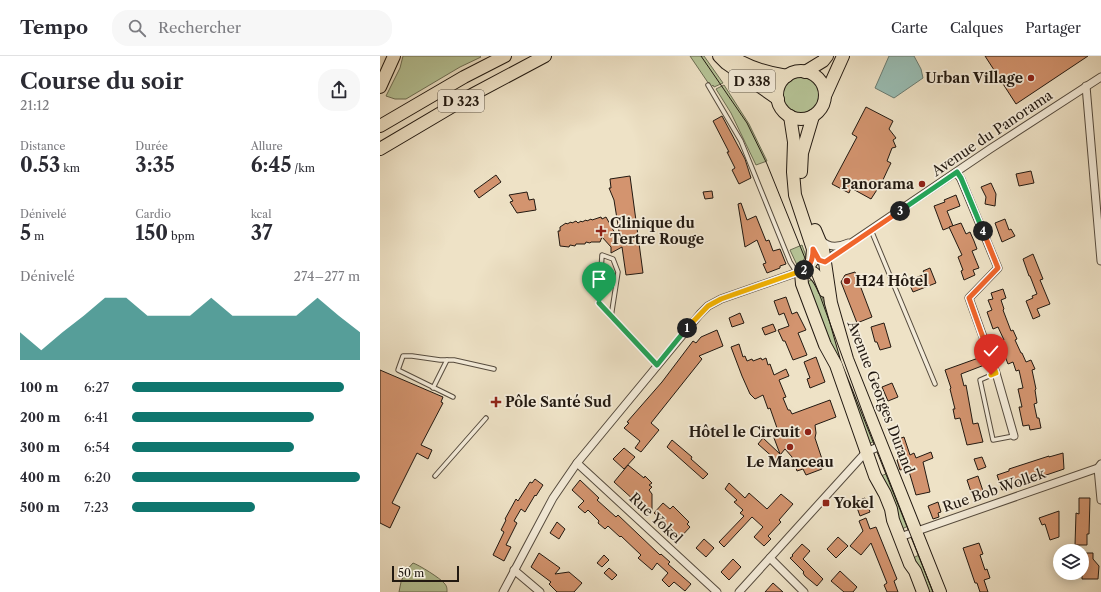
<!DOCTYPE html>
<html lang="fr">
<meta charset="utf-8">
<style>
body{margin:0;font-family:"Libre Caslon Text",serif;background:#f7f7f7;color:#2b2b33;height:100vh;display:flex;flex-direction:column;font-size:15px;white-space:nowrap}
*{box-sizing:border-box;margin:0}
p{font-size:13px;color:#7c7c81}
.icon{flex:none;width:22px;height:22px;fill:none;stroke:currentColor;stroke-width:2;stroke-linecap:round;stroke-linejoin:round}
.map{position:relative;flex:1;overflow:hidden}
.sheet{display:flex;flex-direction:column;background:#fff;width:380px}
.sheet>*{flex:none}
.buttons{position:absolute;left:673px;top:488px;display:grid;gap:8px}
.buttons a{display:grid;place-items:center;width:36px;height:36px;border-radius:50%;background:#fff;box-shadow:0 2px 10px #0003;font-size:20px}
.scale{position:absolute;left:12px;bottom:10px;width:67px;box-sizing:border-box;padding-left:4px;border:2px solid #221911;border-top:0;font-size:11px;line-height:14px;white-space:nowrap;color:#221911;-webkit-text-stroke:3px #f4ecda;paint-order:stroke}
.pin{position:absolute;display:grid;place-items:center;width:34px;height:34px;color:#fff;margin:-41px -17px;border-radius:50% 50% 50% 0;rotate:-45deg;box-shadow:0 0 4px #0007}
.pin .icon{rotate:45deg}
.km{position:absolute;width:20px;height:20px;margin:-10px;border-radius:50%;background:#222;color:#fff;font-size:11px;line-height:20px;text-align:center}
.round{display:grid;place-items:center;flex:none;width:42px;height:42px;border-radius:16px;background:#f7f7f7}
.headline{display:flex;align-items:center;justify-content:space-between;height:68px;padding:0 20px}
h1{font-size:22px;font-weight:700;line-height:30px}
.metrics{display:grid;grid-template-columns:repeat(3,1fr);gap:6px;height:68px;padding:4px 20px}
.metrics div{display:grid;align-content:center}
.metrics b{font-size:20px;font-weight:700}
.metrics small{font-size:11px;font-weight:400}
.metrics p{font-size:11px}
.chart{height:112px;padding:8px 20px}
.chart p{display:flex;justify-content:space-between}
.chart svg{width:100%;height:72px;margin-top:4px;fill:#0f766e;opacity:.7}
ul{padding:0 20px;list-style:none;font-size:13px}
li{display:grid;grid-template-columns:64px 48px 1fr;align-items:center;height:30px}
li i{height:10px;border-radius:5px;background:#0f766e}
header{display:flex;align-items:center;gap:24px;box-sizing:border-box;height:56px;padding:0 20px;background:#fff;border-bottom:1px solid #e1e1e2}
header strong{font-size:19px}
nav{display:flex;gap:22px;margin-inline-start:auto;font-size:14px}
.search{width:280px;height:36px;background:#f7f7f7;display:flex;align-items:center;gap:10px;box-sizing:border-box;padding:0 14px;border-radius:16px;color:#7c7c81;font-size:15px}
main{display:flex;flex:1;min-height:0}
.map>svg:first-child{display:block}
.green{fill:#b6c497;stroke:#6c6e54}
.water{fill:#99beb5;stroke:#697c73}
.building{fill:#d3946f;stroke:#221911}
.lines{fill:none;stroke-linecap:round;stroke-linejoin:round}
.service-casing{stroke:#554b3e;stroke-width:5.5}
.minor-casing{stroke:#554b3e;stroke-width:9}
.primary-casing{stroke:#221911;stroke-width:14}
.trunk-casing{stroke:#221911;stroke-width:14}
.service{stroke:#f4ecda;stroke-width:3.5}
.minor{stroke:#f4ecda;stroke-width:7}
.primary{stroke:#eee2c6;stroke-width:12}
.trunk{stroke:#eee2c6;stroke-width:12}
.tram{stroke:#221911;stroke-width:1}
.split-1-casing{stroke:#fff;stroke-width:8}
.split-2-casing{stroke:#fff;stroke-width:8}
.split-3-casing{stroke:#fff;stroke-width:8}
.split-4-casing{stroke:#fff;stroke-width:8}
.split-5-casing{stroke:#fff;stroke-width:8}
.split-6-casing{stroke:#fff;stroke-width:8}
.split-1{stroke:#22a559;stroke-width:5}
.split-2{stroke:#f5b400;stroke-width:5}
.split-3{stroke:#f0652b;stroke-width:5}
.split-4{stroke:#22a559;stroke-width:5}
.split-5{stroke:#f0652b;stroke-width:5}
.split-6{stroke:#f5b400;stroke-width:5}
.poi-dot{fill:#8f2418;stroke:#f4ecda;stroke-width:1.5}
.labels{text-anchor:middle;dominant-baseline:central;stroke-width:3.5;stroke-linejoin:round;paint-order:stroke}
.shield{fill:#f4ecda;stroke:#61584d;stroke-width:1}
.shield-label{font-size:13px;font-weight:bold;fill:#221911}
.poi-label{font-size:14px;font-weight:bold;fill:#221911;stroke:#f4ecda;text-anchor:start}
.street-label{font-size:14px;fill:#221911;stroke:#f4ecda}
</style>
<header>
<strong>Tempo</strong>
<div class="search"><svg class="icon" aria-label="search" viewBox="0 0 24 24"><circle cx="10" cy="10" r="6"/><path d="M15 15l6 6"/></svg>Rechercher</div>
<nav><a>Carte</a><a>Calques</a><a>Partager</a></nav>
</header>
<main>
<section class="sheet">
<div class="headline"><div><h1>Course du soir</h1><p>21:12</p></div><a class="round"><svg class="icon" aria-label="share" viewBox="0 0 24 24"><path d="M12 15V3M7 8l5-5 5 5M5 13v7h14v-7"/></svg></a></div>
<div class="metrics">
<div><p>Distance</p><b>0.53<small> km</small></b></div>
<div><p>Durée</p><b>3:35</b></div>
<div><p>Allure</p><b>6:45<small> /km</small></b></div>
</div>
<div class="metrics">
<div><p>Dénivelé</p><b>5<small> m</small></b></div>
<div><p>Cardio</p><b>150<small> bpm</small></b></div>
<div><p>kcal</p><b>37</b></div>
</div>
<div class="chart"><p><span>Dénivelé</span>274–277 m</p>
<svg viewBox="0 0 160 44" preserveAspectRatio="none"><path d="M0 44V27L10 38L20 27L30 17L40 6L50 6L60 17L70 17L80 17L90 6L100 17L110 17L120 17L130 17L140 6L150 17L160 27V44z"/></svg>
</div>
<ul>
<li><b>100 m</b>6:27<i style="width:93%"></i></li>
<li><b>200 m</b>6:41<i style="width:80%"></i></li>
<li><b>300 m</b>6:54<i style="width:71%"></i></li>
<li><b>400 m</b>6:20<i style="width:100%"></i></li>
<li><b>500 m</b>7:23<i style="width:54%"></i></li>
</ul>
</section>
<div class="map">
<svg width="721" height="536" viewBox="0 0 721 536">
<rect width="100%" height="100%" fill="#eee2c6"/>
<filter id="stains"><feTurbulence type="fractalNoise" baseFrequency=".005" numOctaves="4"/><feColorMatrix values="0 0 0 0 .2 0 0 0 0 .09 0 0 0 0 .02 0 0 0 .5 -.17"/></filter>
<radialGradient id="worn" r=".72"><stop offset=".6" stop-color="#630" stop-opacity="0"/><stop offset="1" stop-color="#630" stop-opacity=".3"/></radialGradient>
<!-- green -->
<g class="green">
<polygon points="23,0 100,0 101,1 80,11 26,43 15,43 6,40 20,12"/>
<polygon points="310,0 324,0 343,27 334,31 333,29 331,31"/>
<circle cx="421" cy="40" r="19"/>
<polygon points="344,29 369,68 387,105 376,109 351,57 336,33"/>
<polygon points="422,189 426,200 422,206 417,209 410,194"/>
<polygon points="432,223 438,230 495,385 488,388 428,229 428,226"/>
<polygon points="508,417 528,470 522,473 501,420"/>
<polygon points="539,499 554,536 547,536 533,502"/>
<path d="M 33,507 C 39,509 60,522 64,527 C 67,530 67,532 67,536 L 19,536 L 21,526 L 25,516 Z"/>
</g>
<!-- water -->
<polygon class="water" points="509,0 534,0 541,13 543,22 514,42 495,32"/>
<!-- building -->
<g class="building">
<polygon points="605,0 708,0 636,48"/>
<polygon points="486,51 513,65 509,73 516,82 513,84 516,91 512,92 507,105 511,107 508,113 502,126 491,143 471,132 469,137 452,128 477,81 472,78"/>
<polygon points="342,60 365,103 371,122 359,128 352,114 355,112 347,96 349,96 333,65"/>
<polygon points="651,115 654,127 639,130 636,118"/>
<polygon points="116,119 121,126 99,142 94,135"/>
<polygon points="250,120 263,217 246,219 242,191 231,197 231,191 222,181 220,186 211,186 210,187 206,186 205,188 196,188 195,190 190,189 189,191 180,190 178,175 180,175 180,171 186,167 187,168 191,166 192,167 196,165 198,167 201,165 202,166 206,164 207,165 211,163 212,164 221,161 222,163 226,161 241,188 234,144 229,132 231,132 230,123"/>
<polygon points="611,127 616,138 615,150 605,148 606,141 601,131"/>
<polygon points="332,135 333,142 325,143 323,136"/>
<polygon points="147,136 149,144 154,143 156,154 137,157 130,146 133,145 129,139"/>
<polygon points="576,139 580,150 567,155 573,170 563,174 554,150 565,146 564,144"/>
<polygon points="361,147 367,164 376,160 386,185 389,184 393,195 400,193 406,208 400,210 400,212 387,217 383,208 386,207 377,184 365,191 358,148"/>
<polygon points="625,163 629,174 631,173 635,180 622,186 615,167"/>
<polygon points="581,167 586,178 590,176 594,185 597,193 592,195 599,212 593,214 595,219 584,224 581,215 583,214 578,201 582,199 569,171"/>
<polygon points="653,198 663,223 660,224 670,248 657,253 660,260 653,263 646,245 653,242 652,240 657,238 650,220 649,220 643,203"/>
<polygon points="550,212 556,227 533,236 528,225 545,218 543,215"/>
<polygon points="475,216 492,261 477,267 461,226 465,219"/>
<polygon points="623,233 626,242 621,244 624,253 623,254 631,275 633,274 637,283 635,284 641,297 642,297 646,306 651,304 655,313 652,314 656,333 655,334 657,347 654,348 657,362 659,362 661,372 650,374 649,369 643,370 639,351 642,351 638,333 643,332 639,314 636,315 633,306 628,308 619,285 624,284 618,271 613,273 607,256 612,254 608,244 613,243 611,237"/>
<polygon points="406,241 412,258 417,256 426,274 418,277 427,299 413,304 405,285 403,285 398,274 409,270 404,257 399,259 394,245"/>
<polygon points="360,257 364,267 352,271 349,262"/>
<polygon points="504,267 511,291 500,294 497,286 495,286 491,271"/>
<polygon points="393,268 396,275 385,279 382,272"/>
<polygon points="337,274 343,290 319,300 322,303 271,367 279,374 261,396 255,392 260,385 244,372 249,367 247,366 282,326 313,285 316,287 321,281"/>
<polygon points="359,288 363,301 365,300 367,305 372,303 373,305 381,302 382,304 386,302 388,309 390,308 394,319 406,313 409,320 399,324 406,341 403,342 408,354 410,354 412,358 450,344 456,361 435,369 436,377 435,382 443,406 440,407 442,413 426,419 423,413 417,415 412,401 405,393 396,404 378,388 383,382 400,398 391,374 397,372 390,352 388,353 383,339 375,343 370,338 362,320 351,291"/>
<polygon points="604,300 607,308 581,318 584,330 586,329 593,368 598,367 603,386 587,389 580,362 575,363 573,353 575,353 570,333 571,332 565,314"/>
<polygon points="436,301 445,326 430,332 427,323 430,322 424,306"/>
<polygon points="0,314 63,341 61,346 63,347 41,389 52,394 48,403 37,397 12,447 20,451 10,472 0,467"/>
<polygon points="512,327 518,341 508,345 502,331"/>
<polygon points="524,381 530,399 534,397 536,402 551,396 553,402 543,406 550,436 536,439 528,412 520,414 517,404 519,403 513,385"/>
<polygon points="292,384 312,401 311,403 328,418 323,423 287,391"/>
<polygon points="244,392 255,401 244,413 233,403"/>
<polygon points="683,397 684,413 622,434 617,419 629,415 629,413 669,400 669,401"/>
<polygon points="602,401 606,411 598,414 594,403"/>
<polygon points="248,409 264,422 265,420 272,427 269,429 272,431 269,434 272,438 272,455 269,452 266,455 234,426"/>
<polygon points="598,420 603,435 592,439 587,424"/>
<polygon points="155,423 163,429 156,440 155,439 145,456 141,453 134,465 137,467 126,489 131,491 124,505 113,499 124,476 121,474 126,464 125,463 136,443 138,445 150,426 152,427"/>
<polygon points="200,424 219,442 217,444 236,461 238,459 280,499 281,498 290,506 288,508 311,528 305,535 294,526 289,531 282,524 288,517 277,507 272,514 258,502 261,499 241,480 240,481 228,470 225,473 218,467 219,465 208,454 205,457 198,451 204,445 192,434"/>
<polygon points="349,427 365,442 369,437 387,453 401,438 413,448 399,464 401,466 388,480 391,483 384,490 374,481 383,471 372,461 344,491 339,486 364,460 360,457 363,454 354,446 357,444 345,433"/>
<polygon points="485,442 490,456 480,460 475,446"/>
<polygon points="699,442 710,442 709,478 707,478 707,489 695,489 696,457 699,458"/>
<polygon points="558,446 561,456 558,457 559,461 553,463 548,450"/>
<polygon points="283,447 290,453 293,450 309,466 307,468 310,471 299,483 282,468 284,466 274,457"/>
<polygon points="679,455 679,481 670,484 665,468 662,469 659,462"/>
<polygon points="486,462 490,473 496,471 517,523 514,525 518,536 507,536 504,529 507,527 491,487 481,499 470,490 483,475 479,465"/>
<polygon points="177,466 185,473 179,483 170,477"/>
<polygon points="458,481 468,490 456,502 447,493"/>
<polygon points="324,483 334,492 326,501 316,492"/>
<polygon points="599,487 603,498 600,499 605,514 607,513 610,522 604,524 608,536 600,536 597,527 595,527 583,492"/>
<polygon points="422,488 430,495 423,503 443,523 437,530 425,520 423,517 424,516 410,502 413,500 412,499"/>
<polygon points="159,497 180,512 175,518 189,516 202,527 194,536 177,536 169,528 171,526 151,511"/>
<polygon points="702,497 713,497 713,503 719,510 718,523 702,523"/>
<polygon points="224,499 229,504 222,511 217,507"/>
<polygon points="353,503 361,511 349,524 341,516"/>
<polygon points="229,512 237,519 232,524 224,517"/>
<polygon points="460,515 477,531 473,536 464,536 451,525"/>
<polygon points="393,527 403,536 385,536"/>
</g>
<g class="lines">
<defs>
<g id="service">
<polyline points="328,29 361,85 410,206 417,217"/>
<polyline points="491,174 555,328"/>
<polyline points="231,261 219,247 222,199 233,203 238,216 231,261 277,309"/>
<polyline points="616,317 600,324 613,384 634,380"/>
<polyline points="53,332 67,304"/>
<polyline points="73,341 18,314 23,300 32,300 60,304 74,304 114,313"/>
<polyline points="55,420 106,362"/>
</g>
<g id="minor">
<polyline points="706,30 721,205"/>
<polyline points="577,117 581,123 618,212 589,242 616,317 634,380"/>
<path d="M 441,184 C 448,192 459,191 468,187"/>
<polyline points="443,206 610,93 721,21"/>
<polyline points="197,407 337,536"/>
<polyline points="721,411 718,412 721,444"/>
<polyline points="520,481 718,412 721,408"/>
<polyline points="390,502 424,536"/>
<polyline points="134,514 160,536"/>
<polyline points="123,536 173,442 197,407 320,258 328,250 341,243 424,214"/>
<polyline points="359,536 486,396 503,389"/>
</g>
<g id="primary">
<polyline points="339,0 346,7 398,43"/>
<path d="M 351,0 C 369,12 387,17 407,20"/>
<circle cx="421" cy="39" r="24"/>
<polyline points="410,60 414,86 413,116 415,139 433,193 432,205 427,212 421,217 422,228 445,289 456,309 495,420 505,438 511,453 513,464 530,508 535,515 543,536"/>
<polyline points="421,116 422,97 433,60"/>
<polyline points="435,174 443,193 451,247 467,303 560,536"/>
<path d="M 424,214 C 436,214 441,226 445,235"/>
</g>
<g id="trunk">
<polyline points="425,16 443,5 447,0"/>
<polyline points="0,31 14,0"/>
<polyline points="445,40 463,0"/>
<polyline points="0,70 84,21 125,0"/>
<polyline points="0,93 88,41 165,0"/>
</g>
</defs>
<!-- service casing -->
<use href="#service" class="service-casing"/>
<!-- minor casing -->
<use href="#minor" class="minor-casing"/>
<!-- primary casing -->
<use href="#primary" class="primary-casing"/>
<!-- trunk casing -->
<use href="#trunk" class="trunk-casing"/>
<!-- service -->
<use href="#service" class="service"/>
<!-- minor -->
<use href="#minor" class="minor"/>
<!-- primary -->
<use href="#primary" class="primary"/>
<!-- trunk -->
<use href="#trunk" class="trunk"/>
<!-- tram -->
<polyline class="tram" points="321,0 367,67 387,108 439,237 485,363 553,536"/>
</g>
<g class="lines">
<defs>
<polyline id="split-1" points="219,247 277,309 307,272"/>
<polyline id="split-2" points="307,272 328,250 341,243 424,214"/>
<path id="split-3" d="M 424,214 C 432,210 433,201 433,193 L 439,204 L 445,206 L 520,155"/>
<polyline id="split-4" points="520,155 577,116 581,122 603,175"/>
<polyline id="split-5" points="603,175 618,212 589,242 606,290"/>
<polyline id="split-6" points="606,290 616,317 611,319"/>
</defs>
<!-- split-1 casing -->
<use href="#split-1" class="split-1-casing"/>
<!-- split-2 casing -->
<use href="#split-2" class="split-2-casing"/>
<!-- split-3 casing -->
<use href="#split-3" class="split-3-casing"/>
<!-- split-4 casing -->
<use href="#split-4" class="split-4-casing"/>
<!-- split-5 casing -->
<use href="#split-5" class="split-5-casing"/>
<!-- split-6 casing -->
<use href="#split-6" class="split-6-casing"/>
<!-- split-1 -->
<use href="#split-1" class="split-1"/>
<!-- split-2 -->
<use href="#split-2" class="split-2"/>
<!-- split-3 -->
<use href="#split-3" class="split-3"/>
<!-- split-4 -->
<use href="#split-4" class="split-4"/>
<!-- split-5 -->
<use href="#split-5" class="split-5"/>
<!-- split-6 -->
<use href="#split-6" class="split-6"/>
</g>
<!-- markers -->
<g class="poi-dot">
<circle cx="651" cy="22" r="4"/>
<circle cx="542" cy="128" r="4"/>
<path d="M219 169h4v4h4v4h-4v4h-4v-4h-4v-4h4z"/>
<circle cx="467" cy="225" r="4"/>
<path d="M114 340h4v4h4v4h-4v4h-4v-4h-4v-4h4z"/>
<circle cx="428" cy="376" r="4"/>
<circle cx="410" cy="391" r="4"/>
<rect x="442" y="443" width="8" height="8" rx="2"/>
</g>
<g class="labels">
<!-- shield labels -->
<g class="shield">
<rect x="349" y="14" width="46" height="22" rx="3"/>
<rect x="58" y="34" width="46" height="22" rx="3"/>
</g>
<g class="shield-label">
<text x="372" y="25">D 338</text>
<text x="81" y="45">D 323</text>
</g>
<!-- poi labels -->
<g class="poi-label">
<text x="643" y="22" text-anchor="end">Urban Village</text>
<text x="534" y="128" text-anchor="end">Panorama</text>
<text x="230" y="167">Clinique du<tspan x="230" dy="16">Tertre Rouge</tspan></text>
<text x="475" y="225">H24 Hôtel</text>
<text x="125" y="346">Pôle Santé Sud</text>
<text x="420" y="376" text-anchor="end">Hôtel le Circuit</text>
<text x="410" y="406" text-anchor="middle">Le Manceau</text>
<text x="454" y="447">Yokel</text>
</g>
<!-- street labels -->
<g class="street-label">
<text transform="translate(612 77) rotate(-34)">Avenue du Panorama</text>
<text transform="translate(501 341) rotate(69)">Avenue Georges Durand</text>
<text transform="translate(614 434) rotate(-19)">Rue Bob Wollek</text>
<text transform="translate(276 462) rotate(43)">Rue Yokel</text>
</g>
</g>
<rect width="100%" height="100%" filter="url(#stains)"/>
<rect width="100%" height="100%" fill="url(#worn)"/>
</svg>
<div class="buttons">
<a><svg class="icon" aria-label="layers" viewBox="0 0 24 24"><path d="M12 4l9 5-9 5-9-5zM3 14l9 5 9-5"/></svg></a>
</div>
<div class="scale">50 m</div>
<div class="pin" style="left:219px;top:247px;background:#1e9e55"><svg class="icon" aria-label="arrive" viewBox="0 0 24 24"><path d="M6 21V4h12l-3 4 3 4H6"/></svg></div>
<div class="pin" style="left:611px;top:319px;background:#d93025"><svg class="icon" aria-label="check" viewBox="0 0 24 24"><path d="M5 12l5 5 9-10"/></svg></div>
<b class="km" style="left:307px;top:272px">1</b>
<b class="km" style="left:424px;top:214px">2</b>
<b class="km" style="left:520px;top:155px">3</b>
<b class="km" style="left:603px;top:175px">4</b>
</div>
</main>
